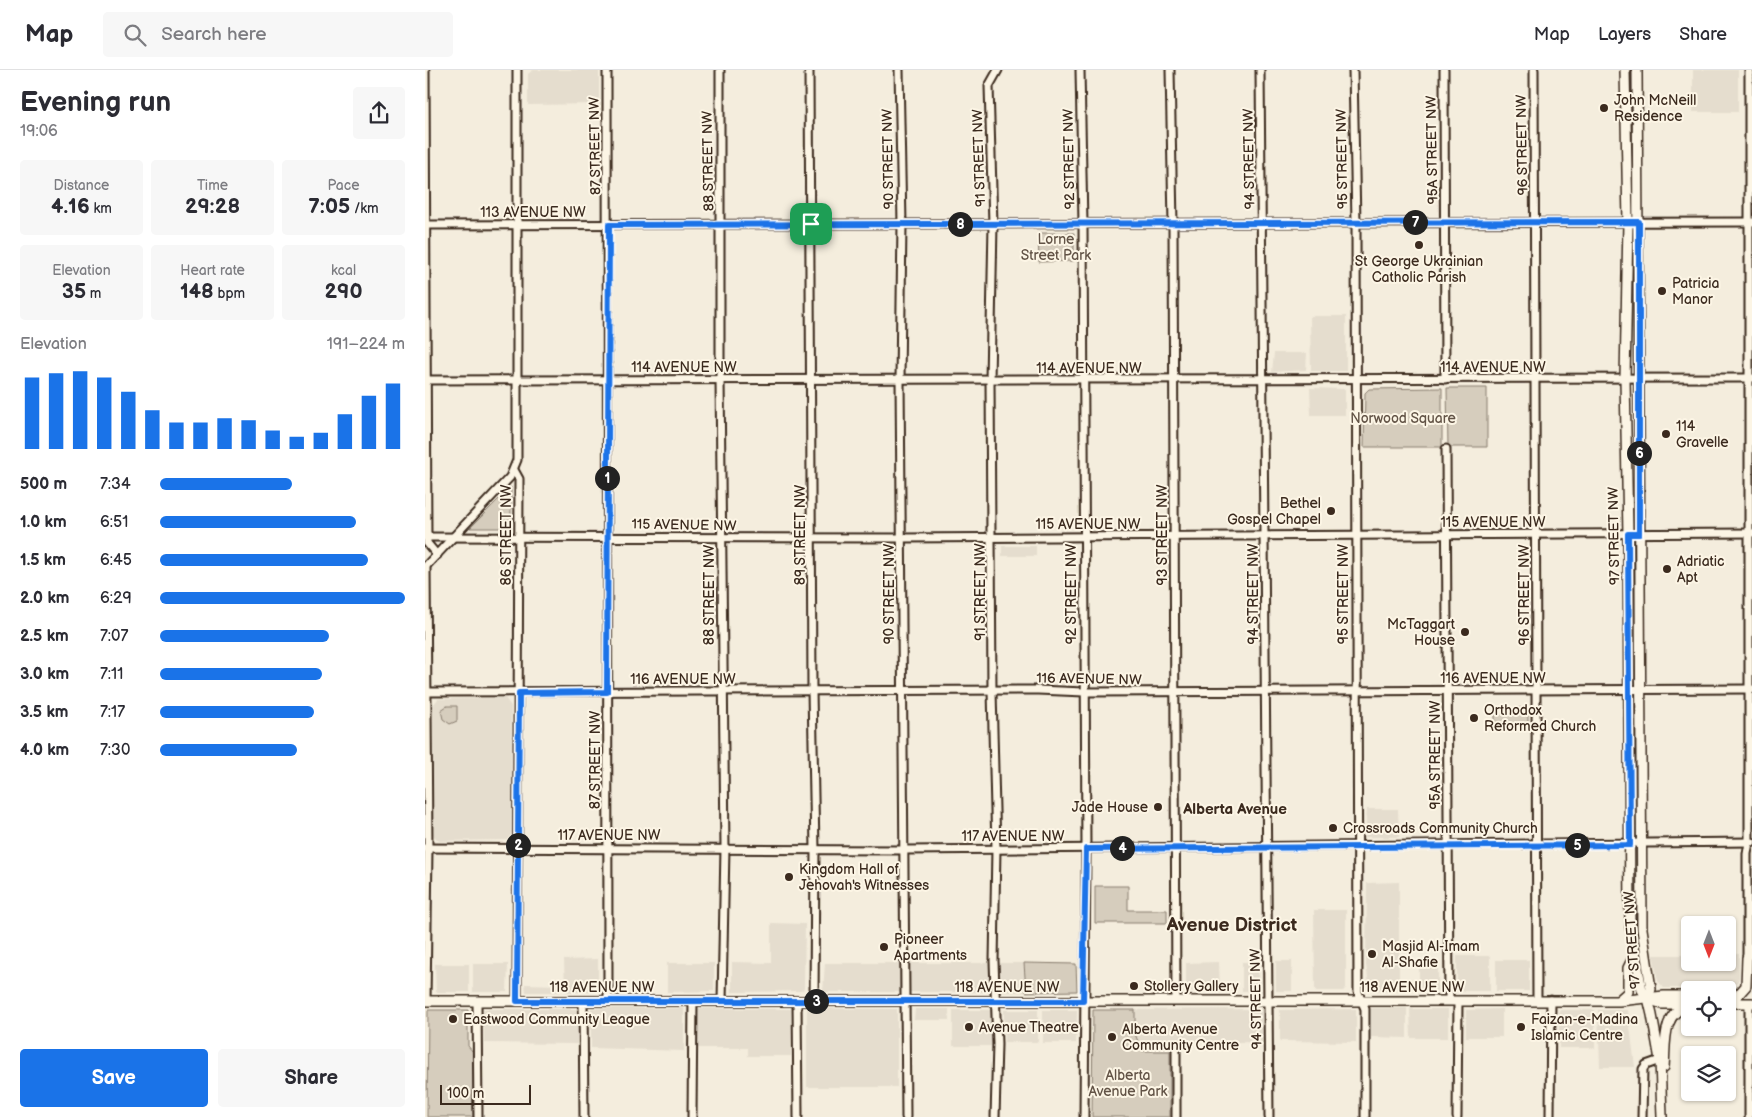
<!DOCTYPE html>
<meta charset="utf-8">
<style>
body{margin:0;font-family:"Balsamiq Sans",sans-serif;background:#f7f7f7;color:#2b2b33;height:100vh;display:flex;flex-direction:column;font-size:19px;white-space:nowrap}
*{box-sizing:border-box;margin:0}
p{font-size:16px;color:#7c7c81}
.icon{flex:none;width:28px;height:28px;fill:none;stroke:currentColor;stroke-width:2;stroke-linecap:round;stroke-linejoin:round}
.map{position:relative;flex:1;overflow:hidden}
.side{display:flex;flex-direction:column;background:#fff;width:425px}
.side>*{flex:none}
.needle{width:32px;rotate:180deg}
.controls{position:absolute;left:1256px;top:846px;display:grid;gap:10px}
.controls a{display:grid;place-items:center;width:55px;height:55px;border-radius:5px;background:#fff;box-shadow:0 1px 4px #0004;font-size:25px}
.scale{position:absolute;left:15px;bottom:12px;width:91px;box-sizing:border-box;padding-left:5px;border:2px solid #3b2a1e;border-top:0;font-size:14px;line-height:18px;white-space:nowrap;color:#3b2a1e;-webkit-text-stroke:4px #fcf5e5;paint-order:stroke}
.pin{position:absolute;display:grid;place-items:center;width:42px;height:42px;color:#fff;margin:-21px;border-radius:10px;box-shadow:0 2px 8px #0006}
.km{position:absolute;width:25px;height:25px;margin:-12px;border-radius:50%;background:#222;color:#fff;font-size:14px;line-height:25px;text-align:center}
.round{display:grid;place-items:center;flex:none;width:52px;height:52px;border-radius:5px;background:#f7f7f7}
.headline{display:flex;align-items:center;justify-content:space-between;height:85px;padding:0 20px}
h1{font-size:28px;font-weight:600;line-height:38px}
.stats{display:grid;grid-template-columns:repeat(3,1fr);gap:8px;height:85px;padding:5px 20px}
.stats div{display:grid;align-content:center;border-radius:5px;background:#f7f7f7;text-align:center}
.stats b{font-size:21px;font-weight:600}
.stats small{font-size:14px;font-weight:400}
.stats p{font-size:14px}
.chart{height:140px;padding:10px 20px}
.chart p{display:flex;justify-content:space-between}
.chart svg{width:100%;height:90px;margin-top:5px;stroke:#1a73e8;stroke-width:6}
.button{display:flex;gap:10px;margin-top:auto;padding:10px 20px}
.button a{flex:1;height:58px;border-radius:5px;background:#1a73e8;color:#fff;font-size:20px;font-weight:600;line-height:58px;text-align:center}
.button a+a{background:#f7f7f7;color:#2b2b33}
ul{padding:0 20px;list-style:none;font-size:16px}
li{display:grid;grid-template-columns:80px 60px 1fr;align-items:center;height:38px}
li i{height:12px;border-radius:6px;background:#1a73e8}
header{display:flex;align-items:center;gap:30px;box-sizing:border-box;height:70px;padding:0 25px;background:#fff;border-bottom:1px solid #e1e1e2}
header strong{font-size:24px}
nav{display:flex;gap:28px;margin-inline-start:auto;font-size:18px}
.search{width:350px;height:45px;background:#f7f7f7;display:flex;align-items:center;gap:12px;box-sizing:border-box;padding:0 18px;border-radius:5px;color:#7c7c81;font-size:19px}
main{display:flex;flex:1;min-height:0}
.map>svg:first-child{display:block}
.built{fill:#e5ddce}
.green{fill:#d6cdbd;stroke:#887c6e}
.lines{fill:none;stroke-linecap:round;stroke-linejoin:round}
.minor-casing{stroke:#3b2a1e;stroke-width:11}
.major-casing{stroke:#3b2a1e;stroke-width:12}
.minor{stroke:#fcf5e5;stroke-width:7}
.major{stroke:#fcf5e5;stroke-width:9}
.route-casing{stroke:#fff;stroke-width:10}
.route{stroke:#1a73e8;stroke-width:6}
.poi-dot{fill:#3b2a1e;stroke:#fcf5e5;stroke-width:2}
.labels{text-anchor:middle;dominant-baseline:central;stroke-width:4;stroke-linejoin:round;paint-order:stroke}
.poi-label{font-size:14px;fill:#3b2a1e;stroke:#fcf5e5;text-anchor:start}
.street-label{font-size:14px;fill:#3b2a1e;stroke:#fcf5e5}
.park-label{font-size:14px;fill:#625346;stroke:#fcf5e5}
.neighbourhood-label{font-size:15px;font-weight:bold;fill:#3b2a1e;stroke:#fcf5e5}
.district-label{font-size:19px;font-weight:bold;fill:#3b2a1e;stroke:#fcf5e5}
</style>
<header>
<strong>Map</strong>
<div class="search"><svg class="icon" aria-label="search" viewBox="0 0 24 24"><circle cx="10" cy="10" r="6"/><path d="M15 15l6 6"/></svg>Search here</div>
<nav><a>Map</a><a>Layers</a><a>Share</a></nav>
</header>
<main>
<section class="side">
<div class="headline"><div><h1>Evening run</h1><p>19:06</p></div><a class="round"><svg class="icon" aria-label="share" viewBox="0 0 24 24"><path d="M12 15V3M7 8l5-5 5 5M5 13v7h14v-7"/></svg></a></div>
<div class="stats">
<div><p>Distance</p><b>4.16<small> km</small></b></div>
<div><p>Time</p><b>29:28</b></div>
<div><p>Pace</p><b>7:05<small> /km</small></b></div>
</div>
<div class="stats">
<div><p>Elevation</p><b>35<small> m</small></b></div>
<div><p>Heart rate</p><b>148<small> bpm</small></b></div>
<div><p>kcal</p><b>290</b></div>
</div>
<div class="chart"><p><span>Elevation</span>191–224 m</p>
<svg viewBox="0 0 160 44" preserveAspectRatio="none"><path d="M5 44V9M15 44V7M25 44V6M35 44V9M45 44V16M55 44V25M65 44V31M75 44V31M85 44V29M95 44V30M105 44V35M115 44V38M125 44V36M135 44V27M145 44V18M155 44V12"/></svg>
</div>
<ul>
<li><b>500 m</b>7:34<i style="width:54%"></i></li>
<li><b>1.0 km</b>6:51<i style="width:80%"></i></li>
<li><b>1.5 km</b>6:45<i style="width:85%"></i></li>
<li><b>2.0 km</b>6:29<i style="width:100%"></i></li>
<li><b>2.5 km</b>7:07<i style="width:69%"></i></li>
<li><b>3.0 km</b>7:11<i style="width:66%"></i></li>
<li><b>3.5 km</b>7:17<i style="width:63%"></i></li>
<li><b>4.0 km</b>7:30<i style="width:56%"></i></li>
</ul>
<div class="button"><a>Save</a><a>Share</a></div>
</section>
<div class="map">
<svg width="1327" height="1047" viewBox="0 0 1327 1047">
<rect width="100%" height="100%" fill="#f4eddd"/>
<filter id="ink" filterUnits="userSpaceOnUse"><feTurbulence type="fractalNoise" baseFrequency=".02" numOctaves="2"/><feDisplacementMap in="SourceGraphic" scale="10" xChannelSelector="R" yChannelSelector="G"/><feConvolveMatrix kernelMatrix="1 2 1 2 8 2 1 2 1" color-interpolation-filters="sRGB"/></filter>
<g filter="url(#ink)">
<!-- built -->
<g class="built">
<polygon points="108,0 174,0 174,34 103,35 103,4"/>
<rect x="1268" y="0" width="45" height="42"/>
<polygon points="885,246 921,246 921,301 886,301"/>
<polygon points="849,283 882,283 881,300 847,302"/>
<polygon points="885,318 920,319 920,345 886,345"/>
<rect x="577" y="476" width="34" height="10"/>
<polygon points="80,628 86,636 88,763 82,770 14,771 7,764 8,635 13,629"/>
<polygon points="942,739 973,739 974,767 940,767"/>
<polygon points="974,812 974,920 945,920 941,895 942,813"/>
<polygon points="889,840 921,840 921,918 918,921 890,921"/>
<polygon points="346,853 380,854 379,919 376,921 307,922 307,892 346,893"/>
<polygon points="1303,884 1314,884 1314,908 1312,913 1303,918 1239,918 1233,911 1228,885 1265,885 1265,892 1302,892"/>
<rect x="1032" y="886" width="33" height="35"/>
<polygon points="173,889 173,922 140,922 139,890"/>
<rect x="1071" y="890" width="33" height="31"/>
<rect x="851" y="891" width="16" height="30"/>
<rect x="994" y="891" width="19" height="30"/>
<polygon points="794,892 795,921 761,921 761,893"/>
<polygon points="817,892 833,892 834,921 817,921"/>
<polygon points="289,893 289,921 242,922 242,893"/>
<polygon points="400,893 599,893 601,922 398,922"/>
<polygon points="10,894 44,894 44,922 11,922"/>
<polygon points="48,894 83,894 82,922 48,922"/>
<polygon points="100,914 134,915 135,922 101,922"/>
<polygon points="166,938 259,938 259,981 166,978"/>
<polygon points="273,938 366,939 366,986 323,986 323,978 273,978"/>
<polygon points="382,938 472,939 472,1017 382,1017"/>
<polygon points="946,938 982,938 982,968 946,967"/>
<polygon points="59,939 152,939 152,974 59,973"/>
<polygon points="490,939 524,939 524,950 489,950"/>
<polygon points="837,939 837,972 745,973 745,981 717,981 710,964 710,940"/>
<polygon points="931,939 931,972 855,971 855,940"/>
<polygon points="985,939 1023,939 1023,968 986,968"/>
<polygon points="1077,939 1077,967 1041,967 1041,940"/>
<polygon points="528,940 567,940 568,976 528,976"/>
<rect x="579" y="940" width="34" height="32"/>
<polygon points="618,940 652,940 651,973 618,973"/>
<rect x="1134" y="940" width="36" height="38"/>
<polygon points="1173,940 1203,940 1210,997 1175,997"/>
</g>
<!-- green -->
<g class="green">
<polygon points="613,163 649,163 649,191 614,192"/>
<polygon points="1017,318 1017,377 939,377 940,323 944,319"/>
<polygon points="1022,318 1062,318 1062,377 1023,377"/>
<polygon points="86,417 86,458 45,458"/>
<polygon points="22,636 32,636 32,651 25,654 18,649 16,640"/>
<rect x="1070" y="638" width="33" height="18"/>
<polygon points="670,816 703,816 703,840 742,840 742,853 670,853"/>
<polygon points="599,893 651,894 652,921 601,922"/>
<polygon points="3,940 43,940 43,976 48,982 48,1047 2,1047"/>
<polygon points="668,940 710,940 710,964 717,981 745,981 745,1047 667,1047"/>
</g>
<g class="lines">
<defs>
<g id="minor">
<polyline points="0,0 2,473 12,485"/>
<polyline points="182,0 183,931"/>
<polyline points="295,0 295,310 300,778 297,931"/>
<polyline points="384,0 387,621 390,779 389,931"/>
<polyline points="474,0 477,154 475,310 481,1047"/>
<polyline points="655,0 658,154 661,779 659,1047"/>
<polyline points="745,0 748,154 751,931"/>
<polyline points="835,0 844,1047"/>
<polyline points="928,0 931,153 933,922 940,939 940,1047"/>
<polyline points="1019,0 1020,309"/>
<polyline points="1109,0 1112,930"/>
<polyline points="0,155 1327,152"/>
<polyline points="0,310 1327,308"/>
<polyline points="1021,379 1024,931"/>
<polyline points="89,400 94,409 92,931"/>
<polyline points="0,467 476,468 1327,463"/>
<polyline points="1,496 3,778 1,931"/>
<polyline points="0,497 85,407 92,390 92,0"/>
<polyline points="0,622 613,620 659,622 1327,619"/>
<polyline points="0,778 480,780 1327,772"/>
<polyline points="1322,887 1322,784 1324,772 1324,0"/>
<polyline points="52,931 53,1047"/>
<polyline points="158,931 159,1047"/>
<polyline points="372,931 373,1047"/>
<polyline points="1324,933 1324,1047"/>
<polyline points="751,976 751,1047"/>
<polyline points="267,1047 268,931"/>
<polyline points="570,1047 572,974 569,891 571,779 567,621 565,310 568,154 564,16 573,0"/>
<polyline points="1032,1047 1033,931"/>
<polyline points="1125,1047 1126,930"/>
<polyline points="1217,1047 1218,999 1221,995 1235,990"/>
</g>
<g id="major">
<polyline points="1200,0 1203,152 1200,309 1203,464 1205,856 1217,920 1223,928 1227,945 1235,990 1237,1047"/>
<polyline points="1212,0 1217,859 1226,919 1223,928"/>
<polyline points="1302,926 1313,925 1321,916 1322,888 1327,878"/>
<polyline points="1224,929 1237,934 1260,934"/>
<polyline points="1194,930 1203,922 1203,898 1209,886"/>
<polyline points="0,931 1194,931 1239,926 1265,926"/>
<polyline points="1302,933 1327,933"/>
<path d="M 1239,997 C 1241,974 1236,941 1265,935"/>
</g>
</defs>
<!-- minor casing -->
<use href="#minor" class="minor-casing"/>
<!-- major casing -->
<use href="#major" class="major-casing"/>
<!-- minor -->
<use href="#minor" class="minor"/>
<!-- major -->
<use href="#major" class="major"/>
</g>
</g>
<g class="lines" filter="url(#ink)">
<defs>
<polygon id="route" points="1214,152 1214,464 1203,464 1205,775 661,779 658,931 92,931 94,623 182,622 184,155"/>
</defs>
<!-- route casing -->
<use href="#route" class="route-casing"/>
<!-- route -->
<use href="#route" class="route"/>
</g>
<!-- markers -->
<g class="poi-dot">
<circle cx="1179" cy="38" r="5"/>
<circle cx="994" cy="175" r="5"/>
<circle cx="1237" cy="221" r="5"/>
<circle cx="1241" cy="364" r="5"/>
<circle cx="906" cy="441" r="5"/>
<circle cx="1242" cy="499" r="5"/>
<circle cx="1040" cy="562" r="5"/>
<circle cx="1049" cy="648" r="5"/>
<circle cx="733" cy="737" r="5"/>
<circle cx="908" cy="758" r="5"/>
<circle cx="364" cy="807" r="5"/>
<circle cx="459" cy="877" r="5"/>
<circle cx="947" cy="884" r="5"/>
<circle cx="709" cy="916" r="5"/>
<circle cx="28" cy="949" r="5"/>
<circle cx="544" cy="957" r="5"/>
<circle cx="1096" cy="957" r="5"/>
<circle cx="687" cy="967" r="5"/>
</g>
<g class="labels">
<!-- poi labels -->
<g class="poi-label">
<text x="1189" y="30">John McNeill<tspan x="1189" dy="16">Residence</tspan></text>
<text x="994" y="191" text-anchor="middle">St George Ukrainian<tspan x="994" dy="16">Catholic Parish</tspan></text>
<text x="1247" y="213">Patricia<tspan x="1247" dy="16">Manor</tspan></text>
<text x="1251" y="356">114<tspan x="1251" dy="16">Gravelle</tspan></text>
<text x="896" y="433" text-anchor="end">Bethel<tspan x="896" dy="16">Gospel Chapel</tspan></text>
<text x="1252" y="491">Adriatic<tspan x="1252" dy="16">Apt</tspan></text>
<text x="1030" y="554" text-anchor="end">McTaggart<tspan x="1030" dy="16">House</tspan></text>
<text x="1059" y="640">Orthodox<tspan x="1059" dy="16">Reformed Church</tspan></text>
<text x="723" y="737" text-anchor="end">Jade House</text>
<text x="918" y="758">Crossroads Community Church</text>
<text x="374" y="799">Kingdom Hall of<tspan x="374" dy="16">Jehovah's Witnesses</tspan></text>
<text x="469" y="869">Pioneer<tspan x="469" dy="16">Apartments</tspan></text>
<text x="957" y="876">Masjid Al-Imam<tspan x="957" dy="16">Al-Shafie</tspan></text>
<text x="719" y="916">Stollery Gallery</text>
<text x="38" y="949">Eastwood Community League</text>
<text x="1106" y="949">Faizan-e-Madina<tspan x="1106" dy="16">Islamic Centre</tspan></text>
<text x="554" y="957">Avenue Theatre</text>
<text x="697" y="959">Alberta Avenue<tspan x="697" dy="16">Community Centre</tspan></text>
</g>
<!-- street labels -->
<g class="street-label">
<text transform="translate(1097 75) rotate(-91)">96 STREET NW</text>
<text transform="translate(170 76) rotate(-91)">87 STREET NW</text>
<text transform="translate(1007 80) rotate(-91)">95A STREET NW</text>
<text transform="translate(554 88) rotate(-92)">91 STREET NW</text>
<text transform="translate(463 89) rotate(-91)">90 STREET NW</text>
<text transform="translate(644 89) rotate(-91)">92 STREET NW</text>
<text transform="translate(824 89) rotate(-91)">94 STREET NW</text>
<text transform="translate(917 89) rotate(-91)">95 STREET NW</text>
<text transform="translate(283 91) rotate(-91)">88 STREET NW</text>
<text x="108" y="142">113 AVENUE NW</text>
<text x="259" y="297">114 AVENUE NW</text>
<text x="1068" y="297">114 AVENUE NW</text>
<text x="664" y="298">114 AVENUE NW</text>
<text x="1068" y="452">115 AVENUE NW</text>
<text x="663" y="454">115 AVENUE NW</text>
<text transform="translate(259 455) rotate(1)">115 AVENUE NW</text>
<text transform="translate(81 465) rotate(-90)">86 STREET NW</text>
<text transform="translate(375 465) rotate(-90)">89 STREET NW</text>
<text transform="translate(737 465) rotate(-90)">93 STREET NW</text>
<text transform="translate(1189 466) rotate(-91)">97 STREET NW</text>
<text transform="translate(555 522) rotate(-90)">91 STREET NW</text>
<text transform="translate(464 524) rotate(-90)">90 STREET NW</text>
<text transform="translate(646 524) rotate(-90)">92 STREET NW</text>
<text transform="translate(828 524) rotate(-90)">94 STREET NW</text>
<text transform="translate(918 524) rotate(-90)">95 STREET NW</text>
<text transform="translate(284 525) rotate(-90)">88 STREET NW</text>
<text transform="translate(1099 525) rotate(-90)">96 STREET NW</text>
<text x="1068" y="608">116 AVENUE NW</text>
<text x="258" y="609">116 AVENUE NW</text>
<text transform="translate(664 609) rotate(1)">116 AVENUE NW</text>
<text transform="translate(1010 685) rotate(-90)">95A STREET NW</text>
<text transform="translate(170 690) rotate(-90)">87 STREET NW</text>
<text x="184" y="765">117 AVENUE NW</text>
<text x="588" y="766">117 AVENUE NW</text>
<text transform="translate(1207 870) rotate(-94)">97 STREET NW</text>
<text x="177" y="917">118 AVENUE NW</text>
<text x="582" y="917">118 AVENUE NW</text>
<text x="987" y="917">118 AVENUE NW</text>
<text transform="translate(831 929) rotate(-91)">94 STREET NW</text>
</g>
<!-- park labels -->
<g class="park-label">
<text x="631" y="169">Lorne<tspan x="631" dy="16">Street Park</tspan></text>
<text x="978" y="348">Norwood Square</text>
<text x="703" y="1005">Alberta<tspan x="703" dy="16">Avenue Park</tspan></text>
</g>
<!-- neighbourhood labels -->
<g class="neighbourhood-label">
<text x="810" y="739">Alberta Avenue</text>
</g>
<!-- district labels -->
<g class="district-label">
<text x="807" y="855">Avenue District</text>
</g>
</g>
</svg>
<div class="controls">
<a><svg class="needle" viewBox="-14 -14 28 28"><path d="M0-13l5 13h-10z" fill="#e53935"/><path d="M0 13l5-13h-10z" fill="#7c7c81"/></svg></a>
<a><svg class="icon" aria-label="locate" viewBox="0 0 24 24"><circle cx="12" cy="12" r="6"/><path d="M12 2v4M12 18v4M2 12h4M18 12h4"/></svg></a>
<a><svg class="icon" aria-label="layers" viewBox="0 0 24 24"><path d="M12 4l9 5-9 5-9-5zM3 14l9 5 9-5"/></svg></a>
</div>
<div class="scale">100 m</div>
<div class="pin" style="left:386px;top:154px;background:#1e9e55"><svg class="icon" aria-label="arrive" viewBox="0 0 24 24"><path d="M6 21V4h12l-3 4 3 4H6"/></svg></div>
<b class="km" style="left:182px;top:408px">1</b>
<b class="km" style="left:93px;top:775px">2</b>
<b class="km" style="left:391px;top:931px">3</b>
<b class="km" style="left:697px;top:778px">4</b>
<b class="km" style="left:1152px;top:775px">5</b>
<b class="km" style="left:1214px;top:383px">6</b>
<b class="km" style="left:990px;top:152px">7</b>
<b class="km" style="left:535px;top:154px">8</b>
</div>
</main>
